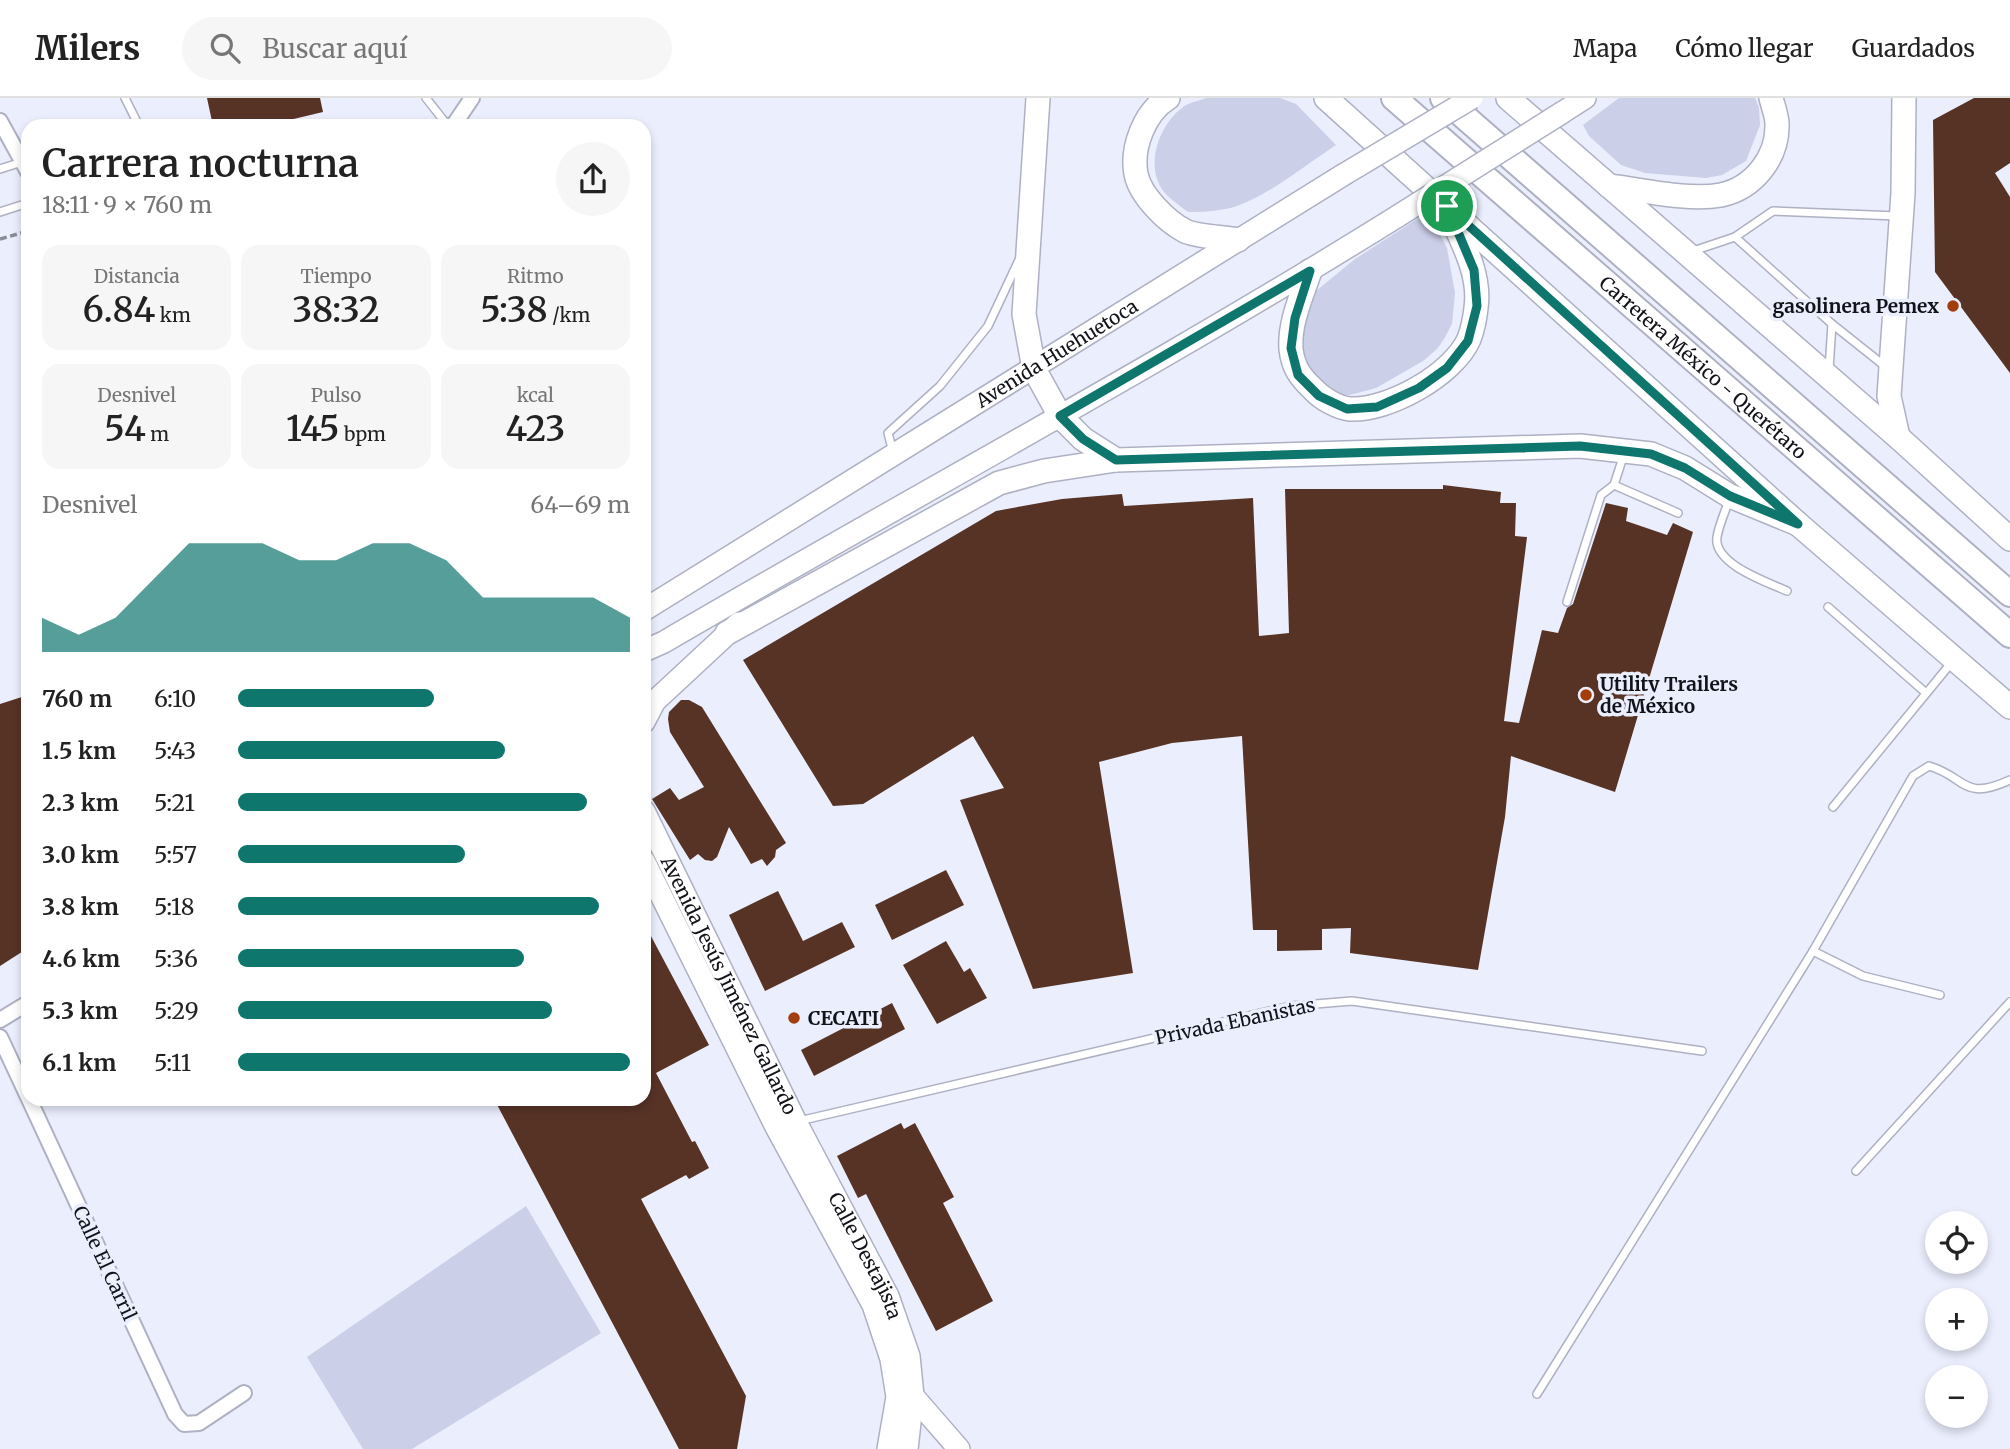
<!DOCTYPE html>
<html lang="es">
<meta charset="utf-8">
<style>
body{margin:0;font-family:Merriweather,serif;background:#f6f6f6;color:#222;height:100vh;display:flex;flex-direction:column;font-size:26px;white-space:nowrap}
*{box-sizing:border-box;margin:0}
p{font-size:23px;color:#767676}
.icon{flex:none;width:38px;height:38px;fill:none;stroke:currentColor;stroke-width:2;stroke-linecap:round;stroke-linejoin:round}
.map{position:relative;flex:1;overflow:hidden}
.sheet{position:absolute;left:21px;top:21px;width:630px;height:987px;display:flex;flex-direction:column;background:#fff;border-radius:21px;box-shadow:0 4px 10px #0003}
.sheet>*{flex:none}
.fabs{position:absolute;left:1925px;top:1113px;display:grid;gap:14px}
.fabs a{display:grid;place-items:center;width:63px;height:63px;border-radius:50%;background:#fff;box-shadow:0 4px 10px #0003;font-size:35px}
.pin{position:absolute;display:grid;place-items:center;width:60px;height:60px;color:#fff;margin:-30px;border:4px solid #fff;border-radius:50%;box-shadow:0 2px 7px #0007}
.round{display:grid;place-items:center;flex:none;width:74px;height:74px;border-radius:37px;background:#f6f6f6}
.summary{display:flex;align-items:center;justify-content:space-between;height:119px;padding:0 21px}
h1{font-size:38px;font-weight:600;line-height:52px}
.stats{display:grid;grid-template-columns:repeat(3,1fr);gap:10px;height:119px;padding:7px 21px}
.stats div{display:grid;align-content:center;border-radius:18px;background:#f6f6f6;text-align:center}
.stats b{font-size:35px;font-weight:600}
.stats small{font-size:19px;font-weight:400}
.stats p{font-size:19px}
.chart{height:196px;padding:14px 21px}
.chart p{display:flex;justify-content:space-between}
.chart svg{width:100%;height:126px;margin-top:7px;fill:#0f766e;opacity:.7}
ul{padding:0 21px;list-style:none;font-size:23px}
li{display:grid;grid-template-columns:112px 84px 1fr;align-items:center;height:52px}
li i{height:18px;border-radius:9px;background:#0f766e}
header{display:flex;align-items:center;gap:42px;box-sizing:border-box;height:98px;padding:0 35px;background:#fff;border-bottom:2px solid #e0e0e0}
header strong{font-size:33px}
nav{display:flex;gap:38px;margin-inline-start:auto;font-size:24px}
.search{width:490px;height:63px;background:#f6f6f6;display:flex;align-items:center;gap:18px;box-sizing:border-box;padding:0 24px;border-radius:38px;color:#767676;font-size:26px}
.map>svg:first-child{display:block}
.green{fill:#cbcfe8}
.building{fill:#573326}
.lines{fill:none;stroke-linecap:round;stroke-linejoin:round}
.service-casing{stroke:#adb1c3;stroke-width:10}
.minor-casing{stroke:#adb1c3;stroke-width:18}
.secondary-casing{stroke:#adb1c3;stroke-width:24}
.primary-casing{stroke:#adb1c3;stroke-width:26}
.trunk-casing{stroke:#adb1c3;stroke-width:28}
.path{stroke:#888c97;stroke-width:3.5;stroke-dasharray:7 3.5;stroke-linecap:butt}
.service{stroke:#fff;stroke-width:7}
.minor{stroke:#fff;stroke-width:14}
.secondary{stroke:#fff;stroke-width:21}
.primary{stroke:#fff;stroke-width:23}
.trunk{stroke:#fff;stroke-width:24}
.secondary-bridge-casing{stroke:#adb1c3;stroke-width:24;stroke-linecap:butt}
.secondary-bridge{stroke:#fff;stroke-width:21}
.route-casing{stroke:#fff;stroke-width:14}
.route{stroke:#0f766e;stroke-width:9}
.poi-dot{fill:#a23e0c;stroke:#eaeefd;stroke-width:2.5}
.labels{text-anchor:middle;dominant-baseline:central;stroke-width:7;stroke-linejoin:round;paint-order:stroke}
.poi-label{font-size:19px;font-weight:bold;fill:#111319;stroke:#eaeefd;text-anchor:start}
.street-label{font-size:19px;fill:#111319;stroke:#eaeefd}
</style>
<header>
<strong>Milers</strong>
<div class="search"><svg class="icon" aria-label="search" viewBox="0 0 24 24"><circle cx="10" cy="10" r="6"/><path d="M15 15l6 6"/></svg>Buscar aquí</div>
<nav><a>Mapa</a><a>Cómo llegar</a><a>Guardados</a></nav>
</header>
<div class="map">
<svg width="2010" height="1351" viewBox="0 0 2010 1351">
<rect width="100%" height="100%" fill="#eaeefd"/>
<!-- green -->
<g class="green">
<path d="M 1207,0 L 1280,0 L 1296,6 L 1336,47 C 1307,66 1269,97 1237,108 C 1222,113 1204,114 1188,114 C 1179,107 1165,98 1160,88 C 1146,62 1161,23 1186,7 C 1192,4 1200,2 1207,0 Z"/>
<polygon points="1619,0 1755,0 1759,10 1760,27 1746,63 1722,77 1706,80 1645,75 1621,67 1589,38 1583,27"/>
<polygon points="1428,114 1447,150 1455,195 1452,226 1444,241 1437,251 1423,263 1376,290 1346,298 1331,293 1308,277 1294,242 1304,203 1355,161"/>
<polygon points="526,1108 601,1235 412,1351 363,1351 307,1259"/>
</g>
<!-- building -->
<g class="building">
<polygon points="207,0 320,0 323,14 264,28 213,28"/>
<polygon points="1974,0 2010,0 2010,65 1995,75 2010,99 2010,275 1935,174 1933,22"/>
<polygon points="1443,387 1501,394 1500,405 1516,405 1515,438 1527,439 1504,623 1519,625 1542,532 1558,535 1567,510 1573,506 1606,405 1628,410 1626,423 1667,437 1673,425 1693,434 1615,694 1511,658 1505,719 1478,872 1350,855 1351,830 1322,831 1322,852 1277,853 1277,832 1253,832 1242,638 1172,645 1099,664 1133,875 1033,891 960,702 1004,690 973,638 863,706 833,708 743,562 996,413 1062,401 1122,396 1124,408 1253,400 1259,538 1289,535 1285,391 1443,391"/>
<polygon points="28,597 28,850 0,868 0,606"/>
<polygon points="681,602 689,602 702,609 786,745 776,752 775,759 767,768 762,761 751,766 729,729 717,759 712,763 705,762 698,756 690,762 652,701 670,690 679,702 704,689 670,634 668,621 669,614"/>
<polygon points="946,772 964,807 892,842 875,807"/>
<polygon points="778,793 803,843 842,824 855,849 765,893 729,817"/>
<polygon points="644,825 709,947 656,975 692,1044 695,1043 709,1070 689,1081 686,1077 641,1101 746,1298 737,1351 679,1351 494,1001 644,1001"/>
<polygon points="946,843 964,874 970,870 987,900 937,926 903,867"/>
<polygon points="892,905 905,931 814,978 801,952"/>
<polygon points="901,1025 904,1031 915,1025 954,1099 943,1105 993,1203 936,1233 866,1096 858,1100 837,1058"/>
</g>
<g class="lines">
<defs>
<g id="service">
<polyline points="125,0 137,24"/>
<polyline points="426,0 448,28"/>
<polyline points="0,71 22,64"/>
<polyline points="0,114 28,105"/>
<polyline points="1735,139 1773,113 1897,118"/>
<polyline points="1690,154 1735,139 1832,226 1829,271"/>
<polyline points="1832,226 1886,269"/>
<polyline points="893,354 888,335 940,288 988,228 1019,162"/>
<polyline points="1614,387 1678,415"/>
<path d="M 1729,402 C 1725,414 1719,427 1717,439 C 1713,466 1767,484 1787,493"/>
<polyline points="1567,504 1601,397 1614,387 1624,356"/>
<polyline points="1828,509 1926,595"/>
<polyline points="1833,709 1952,564"/>
<polyline points="1813,853 1863,878 1940,897"/>
<polyline points="799,1023 1291,908 1352,903 1702,953"/>
<polyline points="1856,1073 2010,904"/>
<path d="M 1537,1296 L 1813,853 L 1913,678 L 1929,668 C 1967,679 1962,704 2010,682"/>
</g>
<g id="minor">
<polyline points="0,23 28,74"/>
<polyline points="453,28 472,0"/>
<polyline points="0,922 28,905"/>
<polyline points="0,939 28,999"/>
<polyline points="29,1001 175,1316 184,1326 199,1325 244,1295"/>
</g>
<g id="secondary">
<polyline points="1563,14 1585,0"/>
<path id="s1" d="M 644,512 L 1343,77"/>
<path d="M 644,553 L 664,544 C 908,401 1158,268 1398,118"/>
<polyline points="644,624 655,603 739,525"/>
<path id="s2" d="M 644,713 L 796,1024 L 888,1198 L 909,1258 L 913,1298 L 907,1351"/>
<polyline points="644,763 776,1029 873,1207 891,1261 897,1299 888,1351"/>
<polyline points="905,1298 913,1298 959,1351"/>
</g>
<g id="primary">
<polyline points="1038,0 1024,216 1034,271 1060,318 1083,341 1116,362 1580,348 1651,356 1685,370 1730,398 1798,426"/>
<path d="M 1168,0 C 1145,14 1131,49 1136,76 C 1140,97 1166,123 1185,133 C 1197,139 1224,139 1238,142"/>
<polyline points="1326,0 1798,426 2010,609"/>
<polyline points="1508,0 1898,339 2010,441"/>
<path d="M 1609,88 C 1643,92 1688,103 1721,97 C 1754,90 1778,59 1777,26 C 1777,18 1773,8 1771,0"/>
<path d="M 1310,173 C 1302,197 1289,225 1291,251 C 1293,269 1300,279 1313,291 C 1321,300 1338,310 1350,311 C 1388,313 1453,277 1469,241 C 1472,233 1475,220 1476,210 C 1481,176 1462,144 1449,114"/>
<polyline points="1898,339 1889,298 1903,95 1904,0"/>
<polyline points="727,535 999,385 1044,373 1116,362"/>
</g>
<g id="trunk">
<path id="s3" d="M 1394,0 L 2010,537"/>
<polyline points="1443,0 2010,496"/>
</g>
</defs>
<!-- service casing -->
<use href="#service" class="service-casing"/>
<!-- minor casing -->
<use href="#minor" class="minor-casing"/>
<!-- secondary casing -->
<use href="#secondary" class="secondary-casing"/>
<!-- primary casing -->
<use href="#primary" class="primary-casing"/>
<!-- trunk casing -->
<use href="#trunk" class="trunk-casing"/>
<!-- path -->
<polyline class="path" points="0,141 28,133"/>
<!-- service -->
<use href="#service" class="service"/>
<!-- minor -->
<use href="#minor" class="minor"/>
<!-- secondary -->
<use href="#secondary" class="secondary"/>
<!-- primary -->
<use href="#primary" class="primary"/>
<!-- trunk -->
<use href="#trunk" class="trunk"/>
<defs>
<g id="secondary-bridge">
<polyline points="1343,77 1472,0"/>
<polyline points="1398,118 1563,14"/>
</g>
</defs>
<!-- secondary-bridge casing -->
<use href="#secondary-bridge" class="secondary-bridge-casing"/>
<!-- secondary-bridge -->
<use href="#secondary-bridge" class="secondary-bridge"/>
</g>
<g class="lines">
<defs>
<polygon id="route" points="1447,108 1798,426 1730,398 1685,370 1651,356 1580,348 1116,362 1083,341 1060,318 1310,173 1295,220 1291,250 1298,277 1319,298 1347,311 1377,309 1419,290 1447,270 1468,243 1477,208 1474,172"/>
</defs>
<!-- route casing -->
<use href="#route" class="route-casing"/>
<!-- route -->
<use href="#route" class="route"/>
</g>
<!-- markers -->
<g class="poi-dot">
<circle cx="1953" cy="208" r="7"/>
<circle cx="1586" cy="597" r="7"/>
<circle cx="794" cy="920" r="7"/>
</g>
<g class="labels">
<!-- poi labels -->
<g class="poi-label">
<text x="1939" y="208" text-anchor="end">gasolinera Pemex</text>
<text x="1600" y="586">Utility Trailers<tspan x="1600" dy="22">de México</tspan></text>
<text x="808" y="920">CECATI</text>
</g>
<!-- street labels -->
<g class="street-label">
<text stroke="none"><textPath href="#s1" startOffset="486">Avenida Huehuetoca</textPath></text>
<text stroke="none"><textPath href="#s3" startOffset="410">Carretera México - Querétaro</textPath></text>
<text stroke="none"><textPath href="#s2" startOffset="194">Avenida Jesús Jiménez Gallardo</textPath></text>
<text transform="translate(1235 923) rotate(-12)">Privada Ebanistas</text>
<text stroke="none"><textPath href="#s2" startOffset="497">Calle Destajista</textPath></text>
<text transform="translate(105 1165) rotate(65)">Calle El Carril</text>
</g>
</g>
</svg>
<div class="fabs">
<a><svg class="icon" aria-label="locate" viewBox="0 0 24 24"><circle cx="12" cy="12" r="6"/><path d="M12 2v4M12 18v4M2 12h4M18 12h4"/></svg></a>
<a>+</a>
<a>−</a>
</div>
<div class="pin" style="left:1447px;top:108px;background:#1e9e55"><svg class="icon" aria-label="arrive" viewBox="0 0 24 24"><path d="M6 21V4h12l-3 4 3 4H6"/></svg></div>
<section class="sheet">
<div class="summary"><div><h1>Carrera nocturna</h1><p>18:11 · 9 × 760 m</p></div><a class="round"><svg class="icon" aria-label="share" viewBox="0 0 24 24"><path d="M12 15V3M7 8l5-5 5 5M5 13v7h14v-7"/></svg></a></div>
<div class="stats">
<div><p>Distancia</p><b>6.84<small> km</small></b></div>
<div><p>Tiempo</p><b>38:32</b></div>
<div><p>Ritmo</p><b>5:38<small> /km</small></b></div>
</div>
<div class="stats">
<div><p>Desnivel</p><b>54<small> m</small></b></div>
<div><p>Pulso</p><b>145<small> bpm</small></b></div>
<div><p>kcal</p><b>423</b></div>
</div>
<div class="chart"><p><span>Desnivel</span>64–69 m</p>
<svg viewBox="0 0 160 44" preserveAspectRatio="none"><path d="M0 44V32L10 38L20 32L30 19L40 6L50 6L60 6L70 12L80 12L90 6L100 6L110 12L120 25L130 25L140 25L150 25L160 32V44z"/></svg>
</div>
<ul>
<li><b>760 m</b>6:10<i style="width:50%"></i></li>
<li><b>1.5 km</b>5:43<i style="width:68%"></i></li>
<li><b>2.3 km</b>5:21<i style="width:89%"></i></li>
<li><b>3.0 km</b>5:57<i style="width:58%"></i></li>
<li><b>3.8 km</b>5:18<i style="width:92%"></i></li>
<li><b>4.6 km</b>5:36<i style="width:73%"></i></li>
<li><b>5.3 km</b>5:29<i style="width:80%"></i></li>
<li><b>6.1 km</b>5:11<i style="width:100%"></i></li>
</ul>
</section>
</div>
